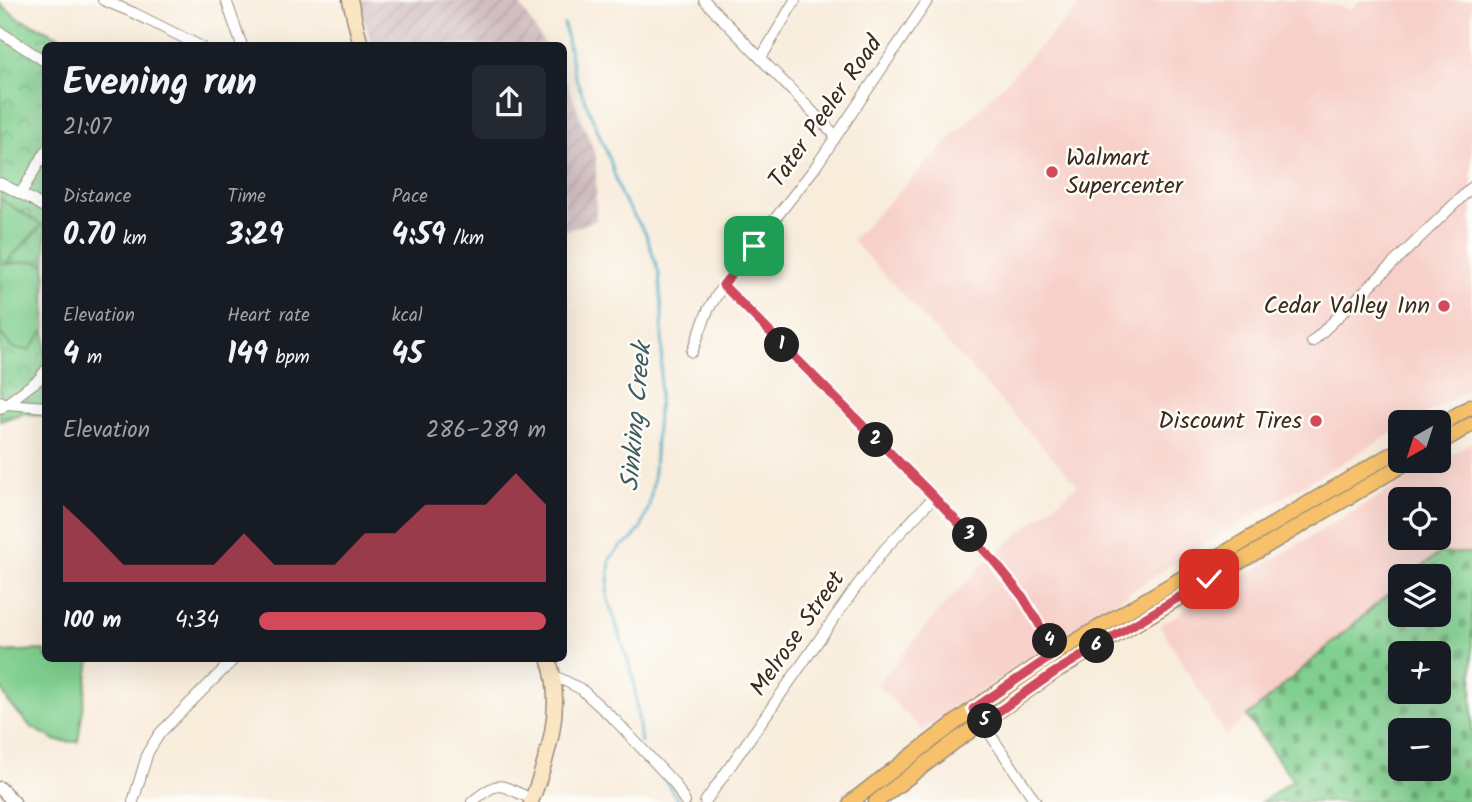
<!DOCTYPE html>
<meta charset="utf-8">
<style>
body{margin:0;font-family:Kalam,sans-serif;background:#242831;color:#f1f3f6;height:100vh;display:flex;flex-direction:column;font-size:26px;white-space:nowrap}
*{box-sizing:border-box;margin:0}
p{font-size:23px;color:#9ea1a6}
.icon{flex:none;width:38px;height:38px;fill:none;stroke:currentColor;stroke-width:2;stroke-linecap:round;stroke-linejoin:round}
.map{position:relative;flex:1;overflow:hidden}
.sheet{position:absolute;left:42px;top:42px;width:525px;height:620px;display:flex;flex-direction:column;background:#171b24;border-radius:10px;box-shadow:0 7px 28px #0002}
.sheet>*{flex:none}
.needle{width:46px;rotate:219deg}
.tools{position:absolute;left:1388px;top:410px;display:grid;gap:14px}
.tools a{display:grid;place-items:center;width:63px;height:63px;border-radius:10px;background:#171b24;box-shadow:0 7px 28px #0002;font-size:35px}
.pin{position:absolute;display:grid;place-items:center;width:60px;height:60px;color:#fff;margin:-30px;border-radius:14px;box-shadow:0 4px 10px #0006}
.km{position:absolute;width:35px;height:35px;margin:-18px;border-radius:50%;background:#222;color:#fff;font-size:19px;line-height:35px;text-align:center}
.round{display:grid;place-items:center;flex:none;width:74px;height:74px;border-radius:10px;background:#242831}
.summary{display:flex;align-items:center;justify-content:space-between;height:119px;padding:0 21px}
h1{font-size:38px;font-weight:600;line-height:52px}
.metrics{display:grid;grid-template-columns:repeat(3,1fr);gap:10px;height:119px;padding:7px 21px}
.metrics div{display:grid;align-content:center}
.metrics b{font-size:30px;font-weight:600}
.metrics small{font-size:19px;font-weight:400}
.metrics p{font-size:19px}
.chart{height:196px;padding:14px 21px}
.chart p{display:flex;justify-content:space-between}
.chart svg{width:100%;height:126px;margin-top:7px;fill:#d1495b;opacity:.7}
ul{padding:0 21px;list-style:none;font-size:23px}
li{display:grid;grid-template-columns:112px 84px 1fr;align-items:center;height:52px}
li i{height:18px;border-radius:9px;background:#d1495b}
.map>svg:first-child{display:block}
.built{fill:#f7d0c9;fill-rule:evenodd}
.industrial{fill:url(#industrial-furrows)}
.cemetery{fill:url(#cemetery-stones);stroke:#5e7c56;stroke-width:2;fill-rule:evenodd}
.park{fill:url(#park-crowns);stroke:#5e7c56;stroke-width:2}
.pitch{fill:#80cf8f;stroke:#5e7c56;stroke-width:2}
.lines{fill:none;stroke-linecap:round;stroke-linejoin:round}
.stream{stroke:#42a7c2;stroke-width:2.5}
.minor-casing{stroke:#9a8b7c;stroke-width:12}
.tertiary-casing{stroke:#9a8b7c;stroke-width:15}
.secondary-casing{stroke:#9a8b7c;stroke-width:17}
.primary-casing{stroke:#9a8b7c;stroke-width:17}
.minor{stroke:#fff;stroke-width:10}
.tertiary{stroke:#fff;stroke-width:12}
.secondary{stroke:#fbe6c4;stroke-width:14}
.primary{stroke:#f6c16b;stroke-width:14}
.route-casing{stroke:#fff;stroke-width:14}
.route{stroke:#d1495b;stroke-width:9}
.poi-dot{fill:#d1495b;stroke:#fdfcf7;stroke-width:2.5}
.labels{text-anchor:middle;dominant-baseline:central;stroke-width:5;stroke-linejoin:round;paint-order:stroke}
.street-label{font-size:24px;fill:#3b2a1e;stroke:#fdfcf7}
.poi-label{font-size:24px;fill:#3b2a1e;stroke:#fdfcf7;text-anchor:end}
.water-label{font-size:26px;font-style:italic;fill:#3e5c60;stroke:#fdfcf7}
</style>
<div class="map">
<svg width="1472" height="802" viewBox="0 0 1472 802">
<defs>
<pattern id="industrial-furrows" width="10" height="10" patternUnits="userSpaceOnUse" patternTransform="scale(1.75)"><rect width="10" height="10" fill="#d2bec1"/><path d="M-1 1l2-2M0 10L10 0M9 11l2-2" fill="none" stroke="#b5a3a5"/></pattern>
<pattern id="cemetery-stones" width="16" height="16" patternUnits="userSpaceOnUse" patternTransform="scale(1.75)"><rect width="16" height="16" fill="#80cf8f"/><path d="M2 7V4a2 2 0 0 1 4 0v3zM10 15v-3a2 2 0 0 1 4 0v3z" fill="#6aa874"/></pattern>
<pattern id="park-crowns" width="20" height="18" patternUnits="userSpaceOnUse" patternTransform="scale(1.75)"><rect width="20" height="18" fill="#80cf8f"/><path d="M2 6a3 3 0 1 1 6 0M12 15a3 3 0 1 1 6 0" fill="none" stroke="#6aa874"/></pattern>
</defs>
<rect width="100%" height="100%" fill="#fdfcf7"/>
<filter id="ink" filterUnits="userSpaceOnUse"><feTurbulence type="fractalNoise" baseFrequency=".0143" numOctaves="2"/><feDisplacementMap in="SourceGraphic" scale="14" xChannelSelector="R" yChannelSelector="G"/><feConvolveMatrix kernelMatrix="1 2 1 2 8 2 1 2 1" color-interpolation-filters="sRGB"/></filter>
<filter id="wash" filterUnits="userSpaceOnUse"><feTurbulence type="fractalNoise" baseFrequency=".00686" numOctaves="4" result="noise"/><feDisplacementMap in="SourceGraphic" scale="28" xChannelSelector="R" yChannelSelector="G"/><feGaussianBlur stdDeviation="1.57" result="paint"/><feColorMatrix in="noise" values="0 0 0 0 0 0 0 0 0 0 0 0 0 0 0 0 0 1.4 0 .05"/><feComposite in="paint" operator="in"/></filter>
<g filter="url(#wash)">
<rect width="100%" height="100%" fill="#f8ecdb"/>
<!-- built -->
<g class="built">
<polygon points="1085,0 1308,0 1351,9 1360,0 1472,0 1472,387 1412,422 1400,422 1400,429 1203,544 922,730 877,685 937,613 983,564 1078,485 852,240"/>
<path d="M 1472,442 L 1472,553 L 1440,553 L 1409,576 L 1400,576 L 1400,584 L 1225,736 L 1160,625 ZM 1400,499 L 1438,499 L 1438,537 L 1400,537 Z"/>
</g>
<!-- industrial -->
<g class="industrial">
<polygon points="358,0 517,0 545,45 372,45"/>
<polygon points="564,76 596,156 596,220 564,231"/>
</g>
<!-- cemetery -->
<path class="cemetery" d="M 1440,553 L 1472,553 L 1472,802 L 1262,802 L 1293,780 L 1247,717 L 1400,584 L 1400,614 L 1438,614 L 1438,576 L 1409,576 ZM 1400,653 L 1438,653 L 1438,691 L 1400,691 ZM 1400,730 L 1438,730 L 1438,768 L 1400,768 Z"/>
<!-- park -->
<polygon class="park" points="0,4 18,18 78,45 46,46 45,416 23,413 0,421"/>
<!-- pitch -->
<g class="pitch">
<polygon points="0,199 42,225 5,264 35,261 45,265 45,329 29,350 12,348 0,332"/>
<polygon points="45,650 46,658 90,659 78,742 57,741 31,727 9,703 0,686 0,652"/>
</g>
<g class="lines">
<!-- stream -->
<g class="stream">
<polyline points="564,24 574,74 610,160 621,196 646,234 659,273 662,312 662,355 653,484 649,506 642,526 631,541 621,546 610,559 607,596 633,676 641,743"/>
<polyline points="648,762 665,780 679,802"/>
</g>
</g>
</g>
<g filter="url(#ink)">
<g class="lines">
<defs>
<g id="minor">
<polyline points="103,0 134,13 200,46"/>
<polyline points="226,0 242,46"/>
<polyline points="704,0 835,135"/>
<polyline points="0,32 46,62"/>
<polyline points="761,58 795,0"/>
<polyline points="0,183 31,199 46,209"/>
<polyline points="21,193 46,151"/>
<polyline points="723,285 934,497 993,560 1023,597 1056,653"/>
<polyline points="1312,342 1472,187"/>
<polyline points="692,352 708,310 723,285 814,169 928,0"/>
<polyline points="0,401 6,404 38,380 46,370"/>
<polyline points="0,409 6,404 46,407"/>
<polyline points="555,676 581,689 616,721 675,784 685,802"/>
<polyline points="973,709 1036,802"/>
<polyline points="133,802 148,752 160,733 235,658"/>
<path d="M 472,802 C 501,778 499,785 532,799"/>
<polyline points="705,802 859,583 884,550 934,497"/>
</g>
<polyline id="tertiary" points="0,788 14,802"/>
<g id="secondary">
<polyline points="350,0 361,46"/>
<path d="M 531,802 C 548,757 565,705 548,658"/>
</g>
<g id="primary">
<polyline points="1438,426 1472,406"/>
<polyline points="1438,444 1472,424"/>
<polyline points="851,802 973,709 1056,653 1400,449"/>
<polyline points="876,802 953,743 1054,672 1411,460"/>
</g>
</defs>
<!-- minor casing -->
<use href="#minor" class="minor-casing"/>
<!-- tertiary casing -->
<use href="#tertiary" class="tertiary-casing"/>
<!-- secondary casing -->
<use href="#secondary" class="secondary-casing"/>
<!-- primary casing -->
<use href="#primary" class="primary-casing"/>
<!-- minor -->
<use href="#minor" class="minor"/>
<!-- tertiary -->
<use href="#tertiary" class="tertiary"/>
<!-- secondary -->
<use href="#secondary" class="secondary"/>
<!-- primary -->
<use href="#primary" class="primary"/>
</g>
</g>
<g class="lines" filter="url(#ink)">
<defs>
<polyline id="route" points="754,246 723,285 934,497 993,560 1023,597 1056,653 973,709 982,723 1055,672 1209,579"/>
</defs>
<!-- route casing -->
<use href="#route" class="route-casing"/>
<!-- route -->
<use href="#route" class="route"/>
</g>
<!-- markers -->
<g class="poi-dot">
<circle cx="1052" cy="172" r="7"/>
<circle cx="1444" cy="306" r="7"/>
<circle cx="1316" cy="421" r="7"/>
</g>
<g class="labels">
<!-- street labels -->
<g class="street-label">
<text transform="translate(826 112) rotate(-55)">Tater Peeler Road</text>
<text transform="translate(798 634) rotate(-55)">Melrose Street</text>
</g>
<!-- poi labels -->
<g class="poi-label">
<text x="1066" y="158" text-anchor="start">Walmart<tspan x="1066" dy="28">Supercenter</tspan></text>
<text x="1430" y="306">Cedar Valley Inn</text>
<text x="1302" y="421">Discount Tires</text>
</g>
<!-- water labels -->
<g class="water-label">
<text transform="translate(637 417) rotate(-85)">Sinking Creek</text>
</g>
</g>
</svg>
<div class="tools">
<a><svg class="needle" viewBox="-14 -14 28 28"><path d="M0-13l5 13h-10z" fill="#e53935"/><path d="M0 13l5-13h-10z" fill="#9ea1a6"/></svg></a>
<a><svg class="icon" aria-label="locate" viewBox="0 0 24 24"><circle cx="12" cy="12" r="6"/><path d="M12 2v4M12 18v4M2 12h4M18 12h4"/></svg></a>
<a><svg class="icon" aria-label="layers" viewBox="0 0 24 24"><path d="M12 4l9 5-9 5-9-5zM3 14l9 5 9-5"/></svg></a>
<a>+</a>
<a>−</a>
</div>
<div class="pin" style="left:754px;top:246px;background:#1e9e55"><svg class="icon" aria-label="arrive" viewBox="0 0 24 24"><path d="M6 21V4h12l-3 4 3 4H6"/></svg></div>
<div class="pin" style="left:1209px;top:579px;background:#d93025"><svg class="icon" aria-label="check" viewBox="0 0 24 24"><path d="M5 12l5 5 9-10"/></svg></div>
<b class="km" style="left:782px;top:345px">1</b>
<b class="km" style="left:876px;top:440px">2</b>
<b class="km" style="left:970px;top:535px">3</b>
<b class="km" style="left:1050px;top:641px">4</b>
<b class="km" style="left:985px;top:721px">5</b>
<b class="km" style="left:1097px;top:646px">6</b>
<section class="sheet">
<div class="summary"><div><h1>Evening run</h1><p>21:07</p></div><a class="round"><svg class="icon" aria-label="share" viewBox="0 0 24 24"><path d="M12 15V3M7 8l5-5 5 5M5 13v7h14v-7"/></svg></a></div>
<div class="metrics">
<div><p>Distance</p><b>0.70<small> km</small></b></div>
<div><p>Time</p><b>3:29</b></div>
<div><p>Pace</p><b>4:59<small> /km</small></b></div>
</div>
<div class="metrics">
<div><p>Elevation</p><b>4<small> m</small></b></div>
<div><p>Heart rate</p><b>149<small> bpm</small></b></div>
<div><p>kcal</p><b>45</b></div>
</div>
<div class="chart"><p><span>Elevation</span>286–289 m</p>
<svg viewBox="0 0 160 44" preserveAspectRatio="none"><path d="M0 44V17L10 27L20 38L30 38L40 38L50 38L60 27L70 38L80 38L90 38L100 27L110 27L120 17L130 17L140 17L150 6L160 17V44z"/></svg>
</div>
<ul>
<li><b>100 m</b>4:34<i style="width:100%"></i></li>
</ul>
</section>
</div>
